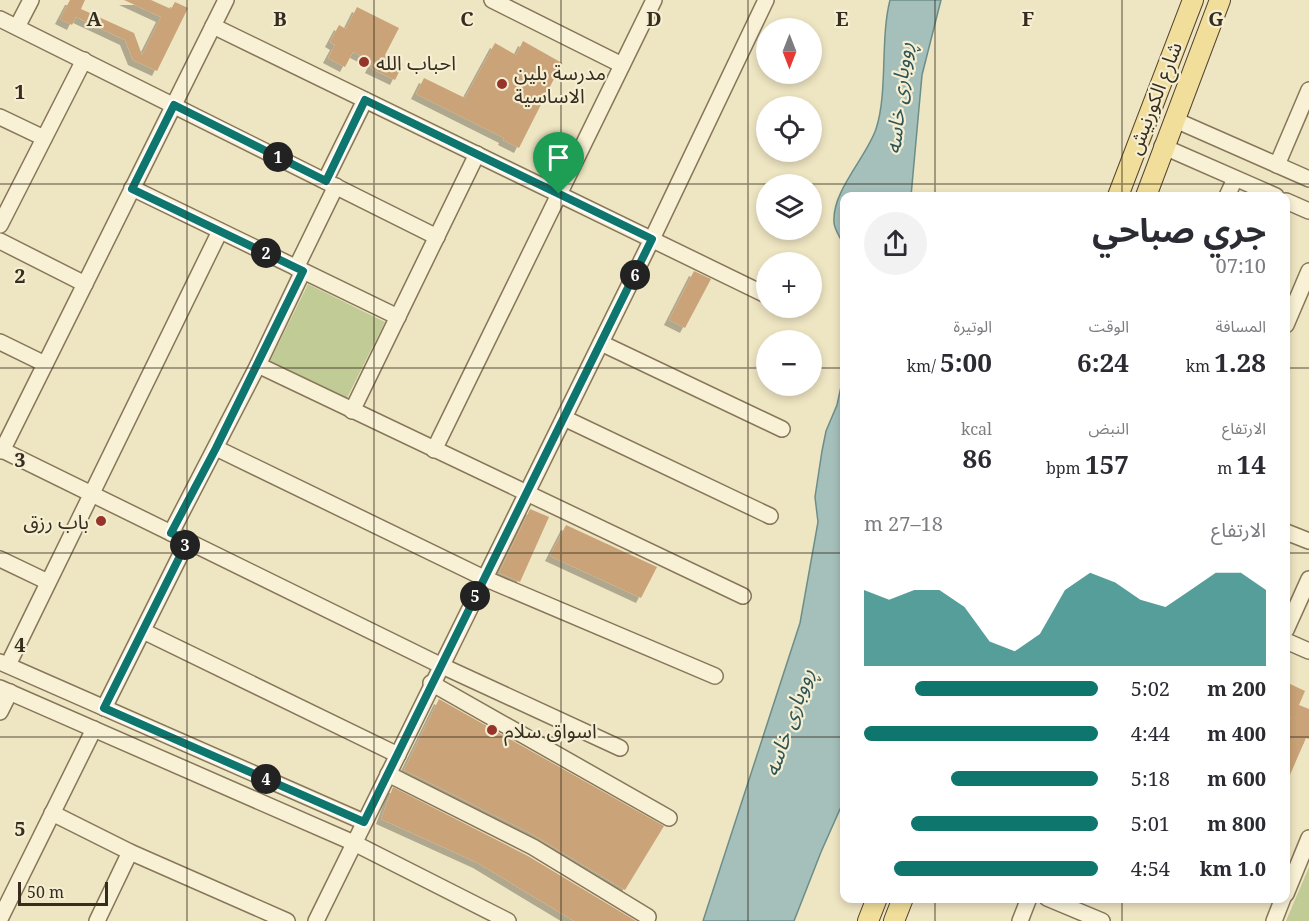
<!DOCTYPE html>
<html lang="ar">
<meta charset="utf-8">
<style>
body{margin:0;font-family:"Noto Serif","Noto Sans Arabic",serif;background:#f2f2f3;color:#2b2b33;direction:rtl;height:100vh;display:flex;flex-direction:column;font-size:22px;white-space:nowrap}
*{box-sizing:border-box;margin:0}
p{font-size:20px;color:#7c7c81}
.icon{flex:none;width:33px;height:33px;fill:none;stroke:currentColor;stroke-width:2;stroke-linecap:round;stroke-linejoin:round}
.map{position:relative;flex:1;overflow:hidden;direction:ltr}
.side{position:absolute;left:840px;top:192px;width:450px;height:711px;display:flex;flex-direction:column;background:#fff;border-radius:12px;box-shadow:0 3px 9px #0003;direction:rtl}
.side>*{flex:none}
.needle{width:39px;rotate:180deg}
.fabs{position:absolute;left:756px;top:18px;display:grid;gap:12px}
.fabs a{display:grid;place-items:center;width:66px;height:66px;border-radius:50%;background:#fff;box-shadow:0 3px 9px #0003;font-size:30px}
.scale{position:absolute;left:18px;bottom:15px;width:90px;box-sizing:border-box;padding-left:6px;border:3px solid #372d1e;border-top:0;font-size:16px;line-height:21px;white-space:nowrap;color:#372d1e;-webkit-text-stroke:4px #f5eed2;paint-order:stroke}
.pin{position:absolute;display:grid;place-items:center;width:51px;height:51px;color:#fff;margin:-62px -26px;border-radius:50% 50% 50% 0;rotate:-45deg;box-shadow:0 0 6px #0007}
.pin .icon{rotate:45deg}
.km{position:absolute;width:30px;height:30px;margin:-15px;border-radius:50%;background:#222;color:#fff;font-size:16px;line-height:30px;text-align:center}
.round{display:grid;place-items:center;flex:none;width:63px;height:63px;border-radius:32px;background:#f2f2f3}
.overview{display:flex;align-items:center;justify-content:space-between;height:102px;padding:0 24px}
h1{font-size:33px;font-weight:700;line-height:45px}
.figures{display:grid;grid-template-columns:repeat(3,1fr);gap:9px;height:102px;padding:6px 24px}
.figures div{display:grid;align-content:center}
.figures b{font-size:26px;font-weight:700}
.figures small{font-size:16px;font-weight:400}
.figures p{font-size:16px}
.chart{height:168px;padding:12px 24px}
.chart p{display:flex;justify-content:space-between}
.chart svg{width:100%;height:108px;margin-top:6px;fill:#0f766e;opacity:.7}
ul{padding:0 24px;list-style:none;font-size:20px}
li{display:grid;grid-template-columns:96px 72px 1fr;align-items:center;height:45px}
li i{height:15px;border-radius:8px;background:#0f766e}
.map>svg:first-child{display:block}
.green{fill:#c0cb96}
.water{fill:#a5c0bb;stroke:#6c8e89;stroke-width:1.5}
.building{fill:#cba378;filter:url(#shadow)}
.lines{fill:none;stroke-linecap:round;stroke-linejoin:round}
.minor-casing{stroke:#877659;stroke-width:18}
.major-casing{stroke:#55442e;stroke-width:22}
.minor{stroke:#f8f1d5;stroke-width:15}
.major{stroke:#f1de9a;stroke-width:20}
.route-casing{stroke:#fff;stroke-width:12}
.route{stroke:#0f766e;stroke-width:8}
.grid{fill:none;stroke:#372d1e;stroke-width:1.5;stroke-opacity:0.55}
.poi-dot{fill:#96342a;stroke:#f5eed2;stroke-width:2}
.labels{text-anchor:middle;dominant-baseline:central;stroke-width:4.5;stroke-linejoin:round;paint-order:stroke}
.poi-label{font-size:20px;fill:#372d1e;stroke:#f5eed2;text-anchor:start}
.street-label{font-size:20px;fill:#372d1e;stroke:#f5eed2}
.water-label{font-size:21px;font-style:italic;fill:#2d5557;stroke:#f5eed2}
.grid-label{font-size:20px;text-anchor:middle;font-weight:bold;fill:#372d1e;stroke:#f5eed2;stroke-width:4.5;stroke-linejoin:round;paint-order:stroke}
</style>
<div class="map">
<svg width="1309" height="921" viewBox="0 0 1309 921">
<defs>
<filter id="shadow"><feDropShadow dx="-5" dy="5" stdDeviation="0" flood-color="#0004"/></filter>
</defs>
<rect width="100%" height="100%" fill="#eee5c2"/>
<!-- green -->
<g class="green">
<polygon points="308,284 385,322 347,398 270,361"/>
<polygon points="1309,867 1309,921 1286,921"/>
</g>
<!-- water -->
<g class="water">
<path d="M 890,0 L 941,0 L 922,75 L 911,196 L 844,196 L 844,247 C 842,239 834,230 834,222 C 832,191 866,158 876,129 C 888,93 880,39 890,0 Z"/>
<polygon points="844,373 844,800 821,852 794,921 703,921 800,623 818,522 815,497 822,451 826,431 837,405"/>
</g>
<!-- building -->
<g class="building">
<polygon points="70,0 85,0 81,9 134,33 142,55 161,17 124,0 151,0 171,9 175,2 188,8 157,71 133,60 125,40 76,17 72,25 60,19"/>
<polygon points="357,7 399,28 385,55 403,64 395,80 370,68 373,62 353,52 345,67 328,58 335,45 330,42 339,25 346,29"/>
<polygon points="523,41 562,63 519,148 503,140 504,138 416,94 424,78 465,98 495,43 516,55"/>
<polygon points="694,271 711,279 685,328 669,320"/>
<polygon points="530,509 549,517 520,582 499,573"/>
<polygon points="566,525 657,567 641,598 550,556"/>
<polygon points="1286,682 1305,691 1299,705 1309,709 1309,739 1306,738 1286,784 1286,729 1291,717 1286,715"/>
<polygon points="439,699 664,826 625,890 530,833 404,770"/>
<polygon points="393,787 528,856 636,921 574,921 478,863 381,819"/>
</g>
<g class="lines">
<defs>
<g id="minor">
<polyline points="492,0 622,65"/>
<polyline points="0,19 437,237"/>
<polyline points="213,26 766,295"/>
<polyline points="17,27 31,0"/>
<polyline points="0,117 44,138"/>
<polyline points="1173,119 1309,179"/>
<polyline points="1162,146 1276,196"/>
<polyline points="1277,165 1309,90"/>
<polyline points="325,181 365,100"/>
<polyline points="132,188 398,317"/>
<polyline points="1227,196 1235,179"/>
<polyline points="1286,201 1309,211"/>
<polyline points="0,225 84,60"/>
<polyline points="0,241 85,284"/>
<polyline points="296,268 336,186"/>
<polyline points="1286,325 1309,271"/>
<polyline points="0,342 45,364"/>
<polyline points="601,343 782,429"/>
<polyline points="258,365 743,596"/>
<polyline points="352,411 477,154"/>
<polyline points="564,418 770,516"/>
<polyline points="216,448 484,578 715,676"/>
<polyline points="0,449 440,665 620,748"/>
<polyline points="434,450 654,0"/>
<polyline points="2,451 226,0"/>
<polyline points="1286,532 1309,541"/>
<polyline points="171,533 258,365 303,271"/>
<polyline points="0,559 48,582"/>
<polyline points="1286,630 1309,579"/>
<polyline points="143,631 398,755"/>
<polyline points="1286,641 1309,651"/>
<polyline points="0,662 364,822"/>
<polyline points="8,665 220,231"/>
<polyline points="431,683 669,818"/>
<polyline points="0,688 354,843 508,921"/>
<polyline points="104,708 188,540"/>
<polyline points="0,712 10,692"/>
<polyline points="388,774 533,847 648,917"/>
<polyline points="52,813 130,852 287,921"/>
<polyline points="1286,894 1309,838"/>
<polyline points="1047,898 1102,921"/>
<polyline points="0,919 94,729"/>
<polyline points="97,921 130,852"/>
<polyline points="316,921 652,239 766,0"/>
<polyline points="1020,921 1029,898"/>
<polyline points="1274,921 1283,898"/>
</g>
<g id="major">
<polyline points="1118,196 1193,0"/>
<polyline points="1146,196 1220,0"/>
<polyline points="868,921 877,898"/>
<polyline points="894,921 903,898"/>
</g>
</defs>
<!-- minor casing -->
<use href="#minor" class="minor-casing"/>
<!-- major casing -->
<use href="#major" class="major-casing"/>
<!-- minor -->
<use href="#minor" class="minor"/>
<!-- major -->
<use href="#major" class="major"/>
</g>
<g class="lines">
<defs>
<polygon id="route" points="365,100 652,239 364,822 104,708 188,540 171,533 216,448 303,271 132,189 174,105 326,181"/>
</defs>
<!-- route casing -->
<use href="#route" class="route-casing"/>
<!-- route -->
<use href="#route" class="route"/>
</g>
<!-- grid -->
<path class="grid" d="M 187,0 L 187,921M 374,0 L 374,921M 561,0 L 561,921M 748,0 L 748,921M 935,0 L 935,196M 1122,0 L 1122,196M 0,184 L 1309,184M 0,368 L 766,368M 812,368 L 844,368M 1286,368 L 1309,368M 0,553 L 844,553M 1286,553 L 1309,553M 0,737 L 844,737M 1286,737 L 1309,737M 935,898 L 935,921M 1122,898 L 1122,921"/>
<!-- markers -->
<g class="poi-dot">
<circle cx="364" cy="62" r="6"/>
<circle cx="502" cy="84" r="6"/>
<circle cx="101" cy="521" r="6"/>
<circle cx="492" cy="730" r="6"/>
</g>
<g class="labels">
<!-- poi labels -->
<g class="poi-label">
<text x="376" y="62">احباب الله</text>
<text x="514" y="72">مدرسة بلين<tspan x="514" dy="23">الاساسية</tspan></text>
<text x="89" y="521" text-anchor="end">باب رزق</text>
<text x="504" y="730">اسواق سلام</text>
</g>
<!-- street labels -->
<g class="street-label">
<text transform="translate(1154 98) rotate(-69)">شارع الكورنيش</text>
</g>
<!-- water labels -->
<g class="water-label">
<text transform="translate(898 98) rotate(-84)">ڕووباری خاسە</text>
<text transform="translate(788 722) rotate(-71)">ڕووباری خاسە</text>
</g>
</g>
<g class="grid-label">
<text x="94" y="26">A</text>
<text x="280" y="26">B</text>
<text x="467" y="26">C</text>
<text x="654" y="26">D</text>
<text x="842" y="26">E</text>
<text x="1028" y="26">F</text>
<text x="1216" y="26">G</text>
<text x="20" y="99">1</text>
<text x="20" y="283">2</text>
<text x="20" y="467">3</text>
<text x="20" y="652">4</text>
<text x="20" y="836">5</text>
</g>
</svg>
<div class="fabs">
<a><svg class="needle" viewBox="-14 -14 28 28"><path d="M0-13l5 13h-10z" fill="#e53935"/><path d="M0 13l5-13h-10z" fill="#7c7c81"/></svg></a>
<a><svg class="icon" aria-label="locate" viewBox="0 0 24 24"><circle cx="12" cy="12" r="6"/><path d="M12 2v4M12 18v4M2 12h4M18 12h4"/></svg></a>
<a><svg class="icon" aria-label="layers" viewBox="0 0 24 24"><path d="M12 4l9 5-9 5-9-5zM3 14l9 5 9-5"/></svg></a>
<a>+</a>
<a>−</a>
</div>
<div class="scale">50 m</div>
<div class="pin" style="left:559px;top:194px;background:#1e9e55"><svg class="icon" aria-label="arrive" viewBox="0 0 24 24"><path d="M6 21V4h12l-3 4 3 4H6"/></svg></div>
<b class="km" style="left:278px;top:157px">1</b>
<b class="km" style="left:266px;top:253px">2</b>
<b class="km" style="left:185px;top:545px">3</b>
<b class="km" style="left:266px;top:779px">4</b>
<b class="km" style="left:475px;top:596px">5</b>
<b class="km" style="left:635px;top:275px">6</b>
<section class="side">
<div class="overview"><div><h1>جري صباحي</h1><p>07:10</p></div><a class="round"><svg class="icon" aria-label="share" viewBox="0 0 24 24"><path d="M12 15V3M7 8l5-5 5 5M5 13v7h14v-7"/></svg></a></div>
<div class="figures">
<div><p>المسافة</p><b>1.28<small> km</small></b></div>
<div><p>الوقت</p><b>6:24</b></div>
<div><p>الوتيرة</p><b>5:00<small> /km</small></b></div>
</div>
<div class="figures">
<div><p>الارتفاع</p><b>14<small> m</small></b></div>
<div><p>النبض</p><b>157<small> bpm</small></b></div>
<div><p>kcal</p><b>86</b></div>
</div>
<div class="chart"><p><span>الارتفاع</span>18–27 m</p>
<svg viewBox="0 0 160 44" preserveAspectRatio="none"><path d="M0 44V13L10 17L20 13L30 13L40 20L50 34L60 38L70 31L80 13L90 6L100 10L110 17L120 20L130 13L140 6L150 6L160 13V44z"/></svg>
</div>
<ul>
<li><b>200 m</b>5:02<i style="width:78%"></i></li>
<li><b>400 m</b>4:44<i style="width:100%"></i></li>
<li><b>600 m</b>5:18<i style="width:63%"></i></li>
<li><b>800 m</b>5:01<i style="width:80%"></i></li>
<li><b>1.0 km</b>4:54<i style="width:87%"></i></li>
</ul>
</section>
</div>
